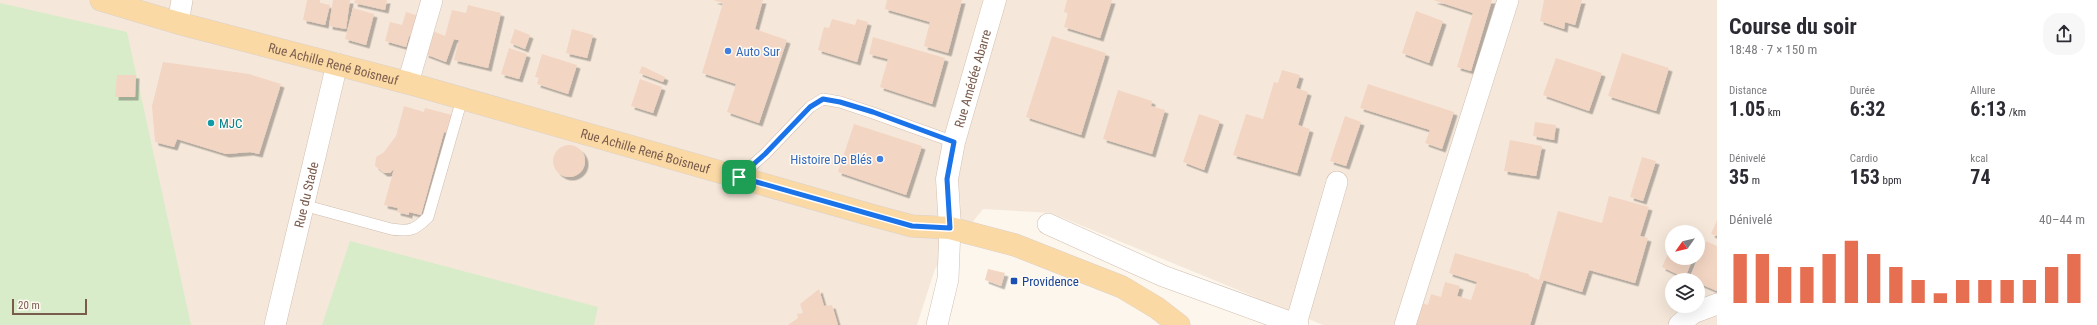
<!DOCTYPE html>
<html lang="fr">
<meta charset="utf-8">
<style>
body{margin:0;font-family:"Roboto Condensed",sans-serif;background:#f7f7f7;color:#2b2b33;height:100vh;display:flex;flex-direction:column;font-size:15px;white-space:nowrap}
*{box-sizing:border-box;margin:0}
p{font-size:13px;color:#7c7c81}
.icon{flex:none;width:22px;height:22px;fill:none;stroke:currentColor;stroke-width:2;stroke-linecap:round;stroke-linejoin:round}
.map{position:relative;flex:1;overflow:hidden}
.panel{display:flex;flex-direction:column;background:#fff;width:380px}
.panel>*{flex:none}
.needle{width:26px;rotate:236deg}
.controls{position:absolute;left:1665px;top:225px;display:grid;gap:8px}
.controls a{display:grid;place-items:center;width:40px;height:40px;border-radius:50%;background:#fff;box-shadow:0 4px 16px #0002;font-size:20px}
.scale{position:absolute;left:12px;bottom:10px;width:75px;box-sizing:border-box;padding-left:4px;border:2px solid #7a5c4d;border-top:0;font-size:11px;line-height:14px;white-space:nowrap;color:#7a5c4d;-webkit-text-stroke:3px #fffaf3;paint-order:stroke}
.pin{position:absolute;display:grid;place-items:center;width:34px;height:34px;color:#fff;margin:-17px;border-radius:8px;box-shadow:0 2px 6px #0006}
.round{display:grid;place-items:center;flex:none;width:42px;height:42px;border-radius:16px;background:#f7f7f7}
.headline{display:flex;align-items:center;justify-content:space-between;height:68px;padding:0 12px}
h1{font-size:22px;font-weight:700;line-height:30px}
.figures{display:grid;grid-template-columns:repeat(3,1fr);gap:6px;height:68px;padding:4px 12px}
.figures div{display:grid;align-content:center}
.figures b{font-size:20px;font-weight:700}
.figures small{font-size:11px;font-weight:400}
.figures p{font-size:11px}
.chart{height:112px;padding:8px 12px}
.chart p{display:flex;justify-content:space-between}
.chart svg{width:100%;height:72px;margin-top:4px;stroke:#e76f51;stroke-width:6}
main{display:flex;flex:1;min-height:0}
.map>svg:first-child{display:block}
.residential{fill:#f5e8da;fill-rule:evenodd}
.green{fill:#d8ecc9}
.building{fill:#f3d5c3;filter:url(#shadow)}
.lines{fill:none;stroke-linecap:round;stroke-linejoin:round}
.lane-casing{stroke:#d1beb0;stroke-width:12}
.street-casing{stroke:#d1beb0;stroke-width:22}
.secondary-casing{stroke:#d6c0b0;stroke-width:23}
.primary-casing{stroke:#dad1cd;stroke-width:23}
.lane{stroke:#fff;stroke-width:11}
.street{stroke:#fff;stroke-width:21}
.secondary{stroke:#fff;stroke-width:22}
.primary{stroke:#fbd9a5;stroke-width:22}
.route-casing{stroke:#fff;stroke-width:8}
.route{stroke:#1a73e8;stroke-width:5}
.shop-dot{fill:#3f7fe0;stroke:#fffaf3;stroke-width:1.5}
.culture-dot{fill:#0f9aa8;stroke:#fffaf3;stroke-width:1.5}
.transit-dot{fill:#1a4fb4;stroke:#fffaf3;stroke-width:1.5}
.labels{text-anchor:middle;dominant-baseline:central;stroke-width:3;stroke-linejoin:round;paint-order:stroke}
.shop-label{font-size:13px;fill:#366cbe;stroke:#fffaf3;text-anchor:start}
.street-label{font-size:13px;fill:#7a5c4d;stroke:#fffaf3}
.culture-label{font-size:13px;fill:#0d838f;stroke:#fffaf3;text-anchor:start}
.transit-label{font-size:13px;fill:#164399;stroke:#fffaf3;text-anchor:start}
</style>
<main>
<div class="map">
<svg width="1717" height="325" viewBox="0 0 1717 325">
<defs>
<filter id="shadow"><feDropShadow dx="3.5" dy="3.5" stdDeviation="0" flood-color="#0004"/></filter>
</defs>
<rect width="100%" height="100%" fill="#fdf6ec"/>
<!-- residential -->
<path class="residential" d="M 0,0 L 1717,0 L 1717,325 L 1323,325 L 1051,213 L 983,209 L 935,269 L 917,325 L 0,325 ZM 1672,232 L 1698,232 L 1698,258 L 1672,258 ZM 1672,280 L 1698,280 L 1698,306 L 1672,306 Z"/>
<!-- green -->
<g class="green">
<polygon points="0,3 127,32 191,325 0,325"/>
<polygon points="350,241 598,307 594,325 322,325"/>
</g>
<!-- building -->
<g class="building">
<polygon points="307,0 320,0 320,3 330,5 325,25 303,20"/>
<polygon points="333,0 350,0 346,29 329,26"/>
<polygon points="355,0 387,0 385,10 354,3"/>
<polygon points="713,0 763,0 755,29 787,40 759,123 727,112 736,84 702,73 723,3"/>
<polygon points="887,0 962,0 948,53 924,46 930,22 885,9"/>
<polygon points="1067,0 1112,0 1100,38 1064,27 1068,13 1064,12"/>
<polygon points="1433,0 1492,0 1471,71 1457,67 1473,13"/>
<polygon points="1544,0 1582,0 1575,25 1565,22 1564,29 1540,21"/>
<polygon points="468,5 501,13 488,68 454,60 459,40 457,40 454,39 446,62 425,54 433,31 445,36 452,10 466,13"/>
<polygon points="353,8 374,14 366,45 345,39"/>
<polygon points="1416,11 1443,21 1429,63 1402,53"/>
<polygon points="406,12 419,16 412,37 409,36 406,47 385,41 390,22 402,25"/>
<polygon points="832,19 855,25 857,19 868,22 857,62 818,50 824,27 829,28"/>
<polygon points="515,29 530,35 525,49 510,43"/>
<polygon points="572,29 593,35 587,58 566,53"/>
<polygon points="1052,36 1106,53 1081,135 1026,117"/>
<polygon points="873,37 945,58 932,104 880,87 888,59 869,54"/>
<polygon points="509,48 527,54 519,79 501,74"/>
<polygon points="1622,53 1669,68 1656,111 1608,96"/>
<polygon points="542,54 577,65 568,94 537,84 539,78 535,77"/>
<polygon points="1556,58 1602,73 1589,111 1543,95"/>
<polygon points="163,62 249,74 281,84 259,154 250,152 226,154 177,139 174,147 155,142 152,106"/>
<polygon points="642,66 665,77 663,82 639,73"/>
<polygon points="1282,70 1300,75 1296,88 1308,92 1298,125 1310,129 1297,173 1233,155 1246,114 1263,119 1274,82 1278,83"/>
<polygon points="117,75 136,75 135,97 115,97"/>
<polygon points="640,79 662,87 653,113 631,106"/>
<polygon points="1368,84 1454,112 1442,149 1425,143 1430,130 1360,108"/>
<polygon points="1118,90 1152,101 1151,106 1165,110 1152,154 1103,139"/>
<polygon points="404,106 424,112 425,108 452,115 447,133 444,132 421,215 409,212 409,215 397,212 398,208 384,205 394,169 390,173 384,173 375,166 376,157 384,152 396,136"/>
<polygon points="1199,114 1220,121 1204,170 1183,162"/>
<polygon points="1345,116 1361,122 1346,166 1330,161"/>
<polygon points="1535,122 1556,125 1554,140 1533,136"/>
<polygon points="854,124 922,146 906,195 838,172"/>
<polygon points="1510,140 1542,146 1536,176 1504,171"/>
<circle cx="569" cy="161" r="16"/>
<polygon points="1642,157 1656,161 1643,201 1630,197"/>
<polygon points="1609,196 1649,207 1640,236 1648,238 1635,283 1589,270 1582,292 1543,280 1530,325 1412,325 1418,302 1428,305 1431,294 1441,297 1445,282 1460,286 1457,296 1471,300 1477,282 1449,273 1455,253 1529,274 1529,276 1539,280 1558,211 1602,223"/>
<polygon points="1717,220 1717,236 1711,234"/>
<polygon points="1706,241 1717,246 1717,291 1698,283 1698,280 1689,279"/>
<polygon points="1672,245 1672,258 1693,258 1685,278 1662,267"/>
<polygon points="988,269 1005,273 1001,286 985,280"/>
<polygon points="819,289 824,306 832,305 838,325 788,325 798,318 797,314 803,313 800,304"/>
</g>
<g class="lines">
<defs>
<g id="lane">
<polyline points="739,177 765,154 810,107 823,99 840,102 873,113 954,142"/>
<path d="M 303,205 L 391,229 C 410,232 415,230 428,217 L 462,99"/>
</g>
<g id="street">
<polyline points="178,23 182,0"/>
<polyline points="408,83 432,0"/>
<polyline points="1048,224 1163,276 1298,325"/>
<polyline points="1296,324 1337,182"/>
<path id="s1" d="M 275,325 L 337,64"/>
<polyline points="937,325 948,279 950,228"/>
<polyline points="1405,325 1508,0"/>
<polyline points="1679,325 1693,313 1717,304"/>
</g>
<g id="secondary">
<path id="s2" d="M 950,228 L 947,179 L 954,142 L 995,0"/>
</g>
<g id="primary">
<path id="s3" d="M 101,0 L 178,23 L 408,83 L 871,215 L 912,226 L 950,228 L 1015,245 L 1122,287 L 1157,308 L 1179,325"/>
</g>
</defs>
<!-- lane casing -->
<use href="#lane" class="lane-casing"/>
<!-- street casing -->
<use href="#street" class="street-casing"/>
<!-- secondary casing -->
<use href="#secondary" class="secondary-casing"/>
<!-- primary casing -->
<use href="#primary" class="primary-casing"/>
<!-- lane -->
<use href="#lane" class="lane"/>
<!-- street -->
<use href="#street" class="street"/>
<!-- secondary -->
<use href="#secondary" class="secondary"/>
<!-- primary -->
<use href="#primary" class="primary"/>
</g>
<g class="lines">
<defs>
<polygon id="route" points="823,99 840,102 873,112 954,142 947,179 950,228 912,226 739,177 765,154 810,107"/>
</defs>
<!-- route casing -->
<use href="#route" class="route-casing"/>
<!-- route -->
<use href="#route" class="route"/>
</g>
<!-- markers -->
<g class="shop-dot">
<circle cx="728" cy="51" r="4"/>
<circle cx="880" cy="159" r="4"/>
</g>
<circle class="culture-dot" cx="211" cy="123" r="4"/>
<rect class="transit-dot" x="1010" y="277" width="8" height="8" rx="2"/>
<g class="labels">
<!-- shop labels -->
<g class="shop-label">
<text x="736" y="51">Auto Sur</text>
<text x="872" y="159" text-anchor="end">Histoire De Blés</text>
</g>
<!-- street labels -->
<g class="street-label">
<text stroke="none"><textPath href="#s3" startOffset="241">Rue Achille René Boisneuf</textPath></text>
<text stroke="none"><textPath href="#s2" startOffset="153">Rue Amédée Abarre</textPath></text>
<text stroke="none"><textPath href="#s3" startOffset="565">Rue Achille René Boisneuf</textPath></text>
<text stroke="none"><textPath href="#s1" startOffset="134">Rue du Stade</textPath></text>
</g>
<!-- culture labels -->
<g class="culture-label">
<text x="219" y="123">MJC</text>
</g>
<!-- transit labels -->
<g class="transit-label">
<text x="1022" y="281">Providence</text>
</g>
</g>
</svg>
<div class="controls">
<a><svg class="needle" viewBox="-14 -14 28 28"><path d="M0-13l5 13h-10z" fill="#e53935"/><path d="M0 13l5-13h-10z" fill="#7c7c81"/></svg></a>
<a><svg class="icon" aria-label="layers" viewBox="0 0 24 24"><path d="M12 4l9 5-9 5-9-5zM3 14l9 5 9-5"/></svg></a>
</div>
<div class="scale">20 m</div>
<div class="pin" style="left:739px;top:177px;background:#1e9e55"><svg class="icon" aria-label="arrive" viewBox="0 0 24 24"><path d="M6 21V4h12l-3 4 3 4H6"/></svg></div>
</div>
<section class="panel">
<div class="headline"><div><h1>Course du soir</h1><p>18:48 · 7 × 150 m</p></div><a class="round"><svg class="icon" aria-label="share" viewBox="0 0 24 24"><path d="M12 15V3M7 8l5-5 5 5M5 13v7h14v-7"/></svg></a></div>
<div class="figures">
<div><p>Distance</p><b>1.05<small> km</small></b></div>
<div><p>Durée</p><b>6:32</b></div>
<div><p>Allure</p><b>6:13<small> /km</small></b></div>
</div>
<div class="figures">
<div><p>Dénivelé</p><b>35<small> m</small></b></div>
<div><p>Cardio</p><b>153<small> bpm</small></b></div>
<div><p>kcal</p><b>74</b></div>
</div>
<div class="chart"><p><span>Dénivelé</span>40–44 m</p>
<svg viewBox="0 0 160 44" preserveAspectRatio="none"><path d="M5 44V14M15 44V14M25 44V22M35 44V22M45 44V14M55 44V6M65 44V14M75 44V22M85 44V30M95 44V38M105 44V30M115 44V30M125 44V30M135 44V30M145 44V22M155 44V14"/></svg>
</div>
</section>
</main>
